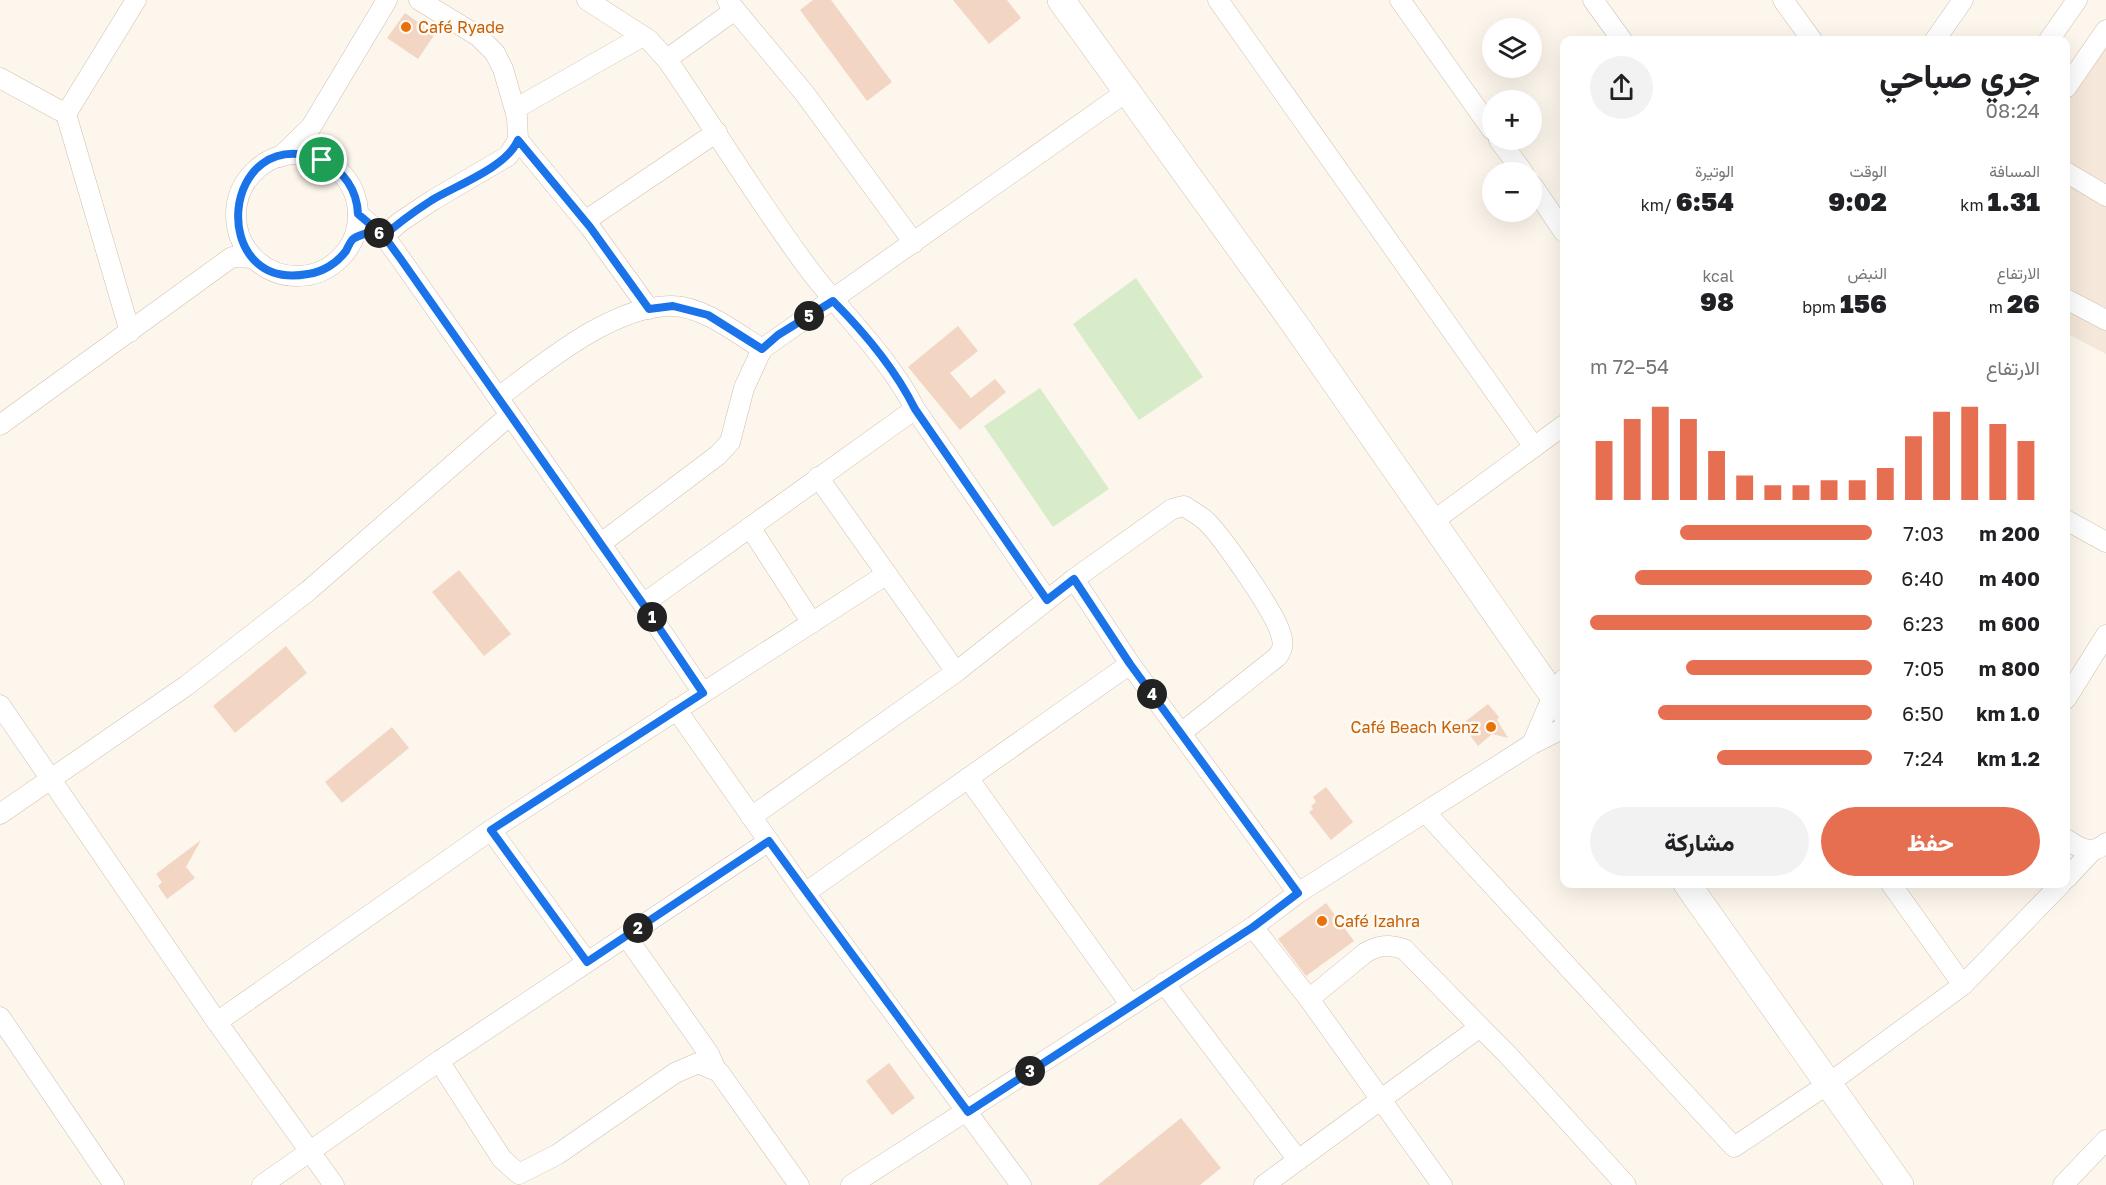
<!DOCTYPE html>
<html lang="ar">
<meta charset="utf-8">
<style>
body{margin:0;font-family:"Golos Text",Vazirmatn,sans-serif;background:#f2f2f2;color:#202124;direction:rtl;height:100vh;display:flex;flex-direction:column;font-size:22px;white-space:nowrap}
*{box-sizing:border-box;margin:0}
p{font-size:20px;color:#757577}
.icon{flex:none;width:33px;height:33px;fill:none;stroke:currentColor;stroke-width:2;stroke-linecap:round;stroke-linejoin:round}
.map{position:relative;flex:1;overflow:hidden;direction:ltr}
.sheet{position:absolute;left:1560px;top:36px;width:510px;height:852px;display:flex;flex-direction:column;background:#fff;border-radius:12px;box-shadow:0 6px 24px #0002;direction:rtl}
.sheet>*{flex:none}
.buttons{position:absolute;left:1482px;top:18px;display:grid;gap:12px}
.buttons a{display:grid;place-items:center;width:60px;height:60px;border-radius:50%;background:#fff;box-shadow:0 6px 24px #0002;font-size:30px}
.pin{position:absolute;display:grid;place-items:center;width:51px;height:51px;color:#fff;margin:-26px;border:3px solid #fff;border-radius:50%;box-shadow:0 2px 6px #0007}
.km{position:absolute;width:30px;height:30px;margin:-15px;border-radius:50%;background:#222;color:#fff;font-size:16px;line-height:30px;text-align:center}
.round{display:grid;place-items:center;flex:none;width:63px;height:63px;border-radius:32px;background:#f2f2f2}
.head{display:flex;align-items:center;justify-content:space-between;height:102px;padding:0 30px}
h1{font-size:33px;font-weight:800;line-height:45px}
.metrics{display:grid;grid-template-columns:repeat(3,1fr);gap:9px;height:102px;padding:6px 30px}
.metrics div{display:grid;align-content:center}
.metrics b{font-size:26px;font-weight:800}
.metrics small{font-size:16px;font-weight:400}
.metrics p{font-size:16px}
.chart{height:168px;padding:12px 30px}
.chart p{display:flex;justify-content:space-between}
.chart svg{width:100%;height:108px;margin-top:6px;stroke:#e76f51;stroke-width:6}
.primary-button{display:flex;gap:12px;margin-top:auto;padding:12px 30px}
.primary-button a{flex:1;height:69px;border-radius:36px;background:#e76f51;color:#fff;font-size:24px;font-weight:800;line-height:69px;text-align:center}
.primary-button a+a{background:#f2f2f2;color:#202124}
ul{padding:0 30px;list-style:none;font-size:20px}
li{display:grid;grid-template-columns:96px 72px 1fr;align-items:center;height:45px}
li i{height:15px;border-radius:8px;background:#e76f51}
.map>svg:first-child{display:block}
.residential{fill:#f5e8da}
.green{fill:#d8ecc9}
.building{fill:#f3d5c3}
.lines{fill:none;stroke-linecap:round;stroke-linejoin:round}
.street-casing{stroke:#d1beb0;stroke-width:21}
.secondary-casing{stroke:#d6c0b0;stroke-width:28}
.street{stroke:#fff;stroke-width:20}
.secondary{stroke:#fff;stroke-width:27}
.route-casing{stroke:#fff;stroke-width:12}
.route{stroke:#1a73e8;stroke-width:8}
.food-dot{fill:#e8710a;stroke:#fffaf3;stroke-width:2}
.labels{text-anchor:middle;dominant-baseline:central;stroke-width:5;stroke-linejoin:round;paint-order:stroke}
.food-label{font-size:16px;fill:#c56008;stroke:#fffaf3;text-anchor:start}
</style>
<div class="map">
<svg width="2106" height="1185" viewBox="0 0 2106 1185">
<rect width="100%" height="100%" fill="#fdf6ec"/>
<!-- residential -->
<polygon class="residential" points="2106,29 2106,354 2066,333 2066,98"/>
<!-- green -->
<g class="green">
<polygon points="1136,278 1203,377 1139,420 1073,324"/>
<polygon points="1040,388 1109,489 1053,527 984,426"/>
</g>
<!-- building -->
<g class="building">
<polygon points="813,0 831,0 892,82 867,101 800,10"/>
<polygon points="953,0 1007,0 1021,18 989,44"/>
<polygon points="405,13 435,34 418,59 387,38"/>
<polygon points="958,326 978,351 950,373 971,398 995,379 1006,392 960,430 908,367"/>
<polygon points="459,570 511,634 484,656 432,592"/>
<polygon points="286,646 307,673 235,733 213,706"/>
<polygon points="1488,704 1499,717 1497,720 1508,738 1492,734 1478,746 1462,724"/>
<polygon points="392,727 409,748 342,803 325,782"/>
<polygon points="1326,787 1353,822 1331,840 1309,812 1313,809 1311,806 1316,802 1313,797"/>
<polygon points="201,840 186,867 195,878 167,899 158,886 162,882 156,874"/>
<polygon points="1326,903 1354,941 1306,976 1278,939"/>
<polygon points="889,1063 915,1098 892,1115 866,1081"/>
<polygon points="1181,1118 1221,1168 1200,1185 1098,1185"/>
</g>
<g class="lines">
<defs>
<g id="street">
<path d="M 587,0 L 649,40 L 668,61 C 715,129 758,201 808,268 C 844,316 888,356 915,409 L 1047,600"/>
<polyline points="727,0 805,94 914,243"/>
<polyline points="1218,0 1534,447"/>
<polyline points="1400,0 1492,130"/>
<polyline points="1593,0 1622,40"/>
<polyline points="1783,0 1812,40"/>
<polyline points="1935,40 1963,0"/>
<polyline points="2049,40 2077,0"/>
<polyline points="667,59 735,10"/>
<polyline points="0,78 66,114 130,332"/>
<polyline points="2066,88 2106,30"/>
<polyline points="515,109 643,36"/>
<polyline points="66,114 136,0"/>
<polyline points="518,140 590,227 649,309"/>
<polyline points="1499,140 1523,172"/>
<circle cx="297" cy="215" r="61"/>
<polyline points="280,157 311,127 387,0"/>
<polyline points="2066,172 2106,196"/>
<polyline points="1532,185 1564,232"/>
<polyline points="358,214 384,236 400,258 643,604 703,693"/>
<polyline points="585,221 717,132"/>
<polyline points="384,236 400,222 433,200 508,156 518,140 517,117 503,69 495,53 478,36 419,0"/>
<polyline points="2066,299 2106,320"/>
<path d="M 499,397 C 543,364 613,305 672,306 C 702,306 737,333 762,349"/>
<polyline points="0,425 232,257 254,258"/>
<polyline points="818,477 956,672"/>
<polyline points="2066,520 2106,542"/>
<polyline points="1432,522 1564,425"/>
<polyline points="750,527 812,623"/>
<polyline points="600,544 718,455 730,442 744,388 762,349 1126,92"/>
<polyline points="1074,579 1130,664 1298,893"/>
<polyline points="643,604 915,409"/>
<polyline points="2066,699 2106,635"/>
<polyline points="0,705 217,1022 334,1185"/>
<polyline points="676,709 805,893 1021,1185"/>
<polyline points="1532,744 1554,693 1564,679"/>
<polyline points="968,778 1130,1004"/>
<polyline points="1425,812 1734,1147 1828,1084 1963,985 2061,884"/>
<polyline points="0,814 186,686 308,591 510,415"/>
<path d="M 751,817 L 956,672 L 1074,579 L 1172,509 L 1184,506 C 1192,511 1201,516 1207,522 C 1223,538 1277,615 1281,635 C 1284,644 1283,650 1277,657 L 1181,733"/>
<polyline points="491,830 587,962"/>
<path d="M 2066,839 C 2079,848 2092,856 2106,843"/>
<polyline points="2066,879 2093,850"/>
<polyline points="1891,884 1963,985"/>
<polyline points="805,893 1130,664"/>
<polyline points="1253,927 1309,999 1442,1185"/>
<polyline points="626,936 709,1054 716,1070"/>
<polyline points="1164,983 1298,1160"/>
<path d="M 1309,999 L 1365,953 C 1378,945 1389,944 1404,949 L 1480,1027"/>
<polyline points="0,1017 114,1185"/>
<polyline points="217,1022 491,830 887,574"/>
<polyline points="439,1061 502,1159 519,1174 558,1154 675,1073 698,1063 719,1072 799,1185"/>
<polyline points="262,1185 439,1061 769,841"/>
<polyline points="851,1185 1253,927 1298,893 1532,744 1564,728"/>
<polyline points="1264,1185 1480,1027 1507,1054 1626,1185"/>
<polyline points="2063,1185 2106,1140"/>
</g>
<g id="secondary">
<polyline points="1061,0 1294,323 1564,711"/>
<polyline points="1687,884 1900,1185"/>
</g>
</defs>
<!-- street casing -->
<use href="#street" class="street-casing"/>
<!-- secondary casing -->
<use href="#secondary" class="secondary-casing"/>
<!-- street -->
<use href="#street" class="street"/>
<!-- secondary -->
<use href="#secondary" class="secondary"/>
</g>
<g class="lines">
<defs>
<path id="route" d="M 322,160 C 344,171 357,190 358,214 L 384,236 L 400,258 L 643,604 L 703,693 L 491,830 L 587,962 L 769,841 L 968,1112 L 1253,927 L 1298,893 L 1130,664 L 1074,579 L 1047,600 L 915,409 C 895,369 865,333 833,301 L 778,335 L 762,349 L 708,315 L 673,306 L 649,309 L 590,227 L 518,140 C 507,167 457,185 432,200 C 415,211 399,222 384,236 L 374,231 C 368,233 359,235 353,239 C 350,242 348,247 346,251 C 337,263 323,272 308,274 C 206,293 220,120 322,160"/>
</defs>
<!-- route casing -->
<use href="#route" class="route-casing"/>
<!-- route -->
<use href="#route" class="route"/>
</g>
<!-- markers -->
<g class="food-dot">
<circle cx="406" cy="27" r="6"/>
<circle cx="1491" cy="727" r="6"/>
<circle cx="1322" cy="921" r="6"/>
</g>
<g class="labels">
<!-- food labels -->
<g class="food-label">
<text x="418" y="27">Café Ryade</text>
<text x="1479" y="727" text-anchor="end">Café Beach Kenz</text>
<text x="1334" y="921">Café Izahra</text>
</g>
</g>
</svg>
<div class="buttons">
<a><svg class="icon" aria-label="layers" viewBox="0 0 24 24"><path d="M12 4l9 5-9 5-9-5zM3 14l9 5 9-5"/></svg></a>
<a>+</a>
<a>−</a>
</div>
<div class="pin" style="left:322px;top:160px;background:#1e9e55"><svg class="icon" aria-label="arrive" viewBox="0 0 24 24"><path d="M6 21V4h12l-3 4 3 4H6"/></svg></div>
<b class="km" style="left:652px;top:617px">1</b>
<b class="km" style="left:638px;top:928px">2</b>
<b class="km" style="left:1030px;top:1071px">3</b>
<b class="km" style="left:1152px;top:694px">4</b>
<b class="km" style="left:809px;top:316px">5</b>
<b class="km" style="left:379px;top:233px">6</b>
<section class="sheet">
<div class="head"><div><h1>جري صباحي</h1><p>08:24</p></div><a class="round"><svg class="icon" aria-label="share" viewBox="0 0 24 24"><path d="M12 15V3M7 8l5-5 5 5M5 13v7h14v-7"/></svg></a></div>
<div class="metrics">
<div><p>المسافة</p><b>1.31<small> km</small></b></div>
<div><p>الوقت</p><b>9:02</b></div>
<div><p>الوتيرة</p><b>6:54<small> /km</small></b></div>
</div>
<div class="metrics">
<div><p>الارتفاع</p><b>26<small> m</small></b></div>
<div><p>النبض</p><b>156<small> bpm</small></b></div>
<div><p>kcal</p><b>98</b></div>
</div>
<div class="chart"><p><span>الارتفاع</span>54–72 m</p>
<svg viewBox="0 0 160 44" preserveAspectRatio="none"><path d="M5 44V20M15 44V11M25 44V6M35 44V11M45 44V24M55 44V34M65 44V38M75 44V38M85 44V36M95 44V36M105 44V31M115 44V18M125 44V8M135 44V6M145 44V13M155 44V20"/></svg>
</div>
<ul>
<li><b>200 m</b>7:03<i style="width:68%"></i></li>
<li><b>400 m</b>6:40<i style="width:84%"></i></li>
<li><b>600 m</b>6:23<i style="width:100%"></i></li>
<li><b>800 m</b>7:05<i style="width:66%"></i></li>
<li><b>1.0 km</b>6:50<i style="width:76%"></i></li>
<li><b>1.2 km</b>7:24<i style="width:55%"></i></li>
</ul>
<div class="primary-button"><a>حفظ</a><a>مشاركة</a></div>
</section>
</div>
